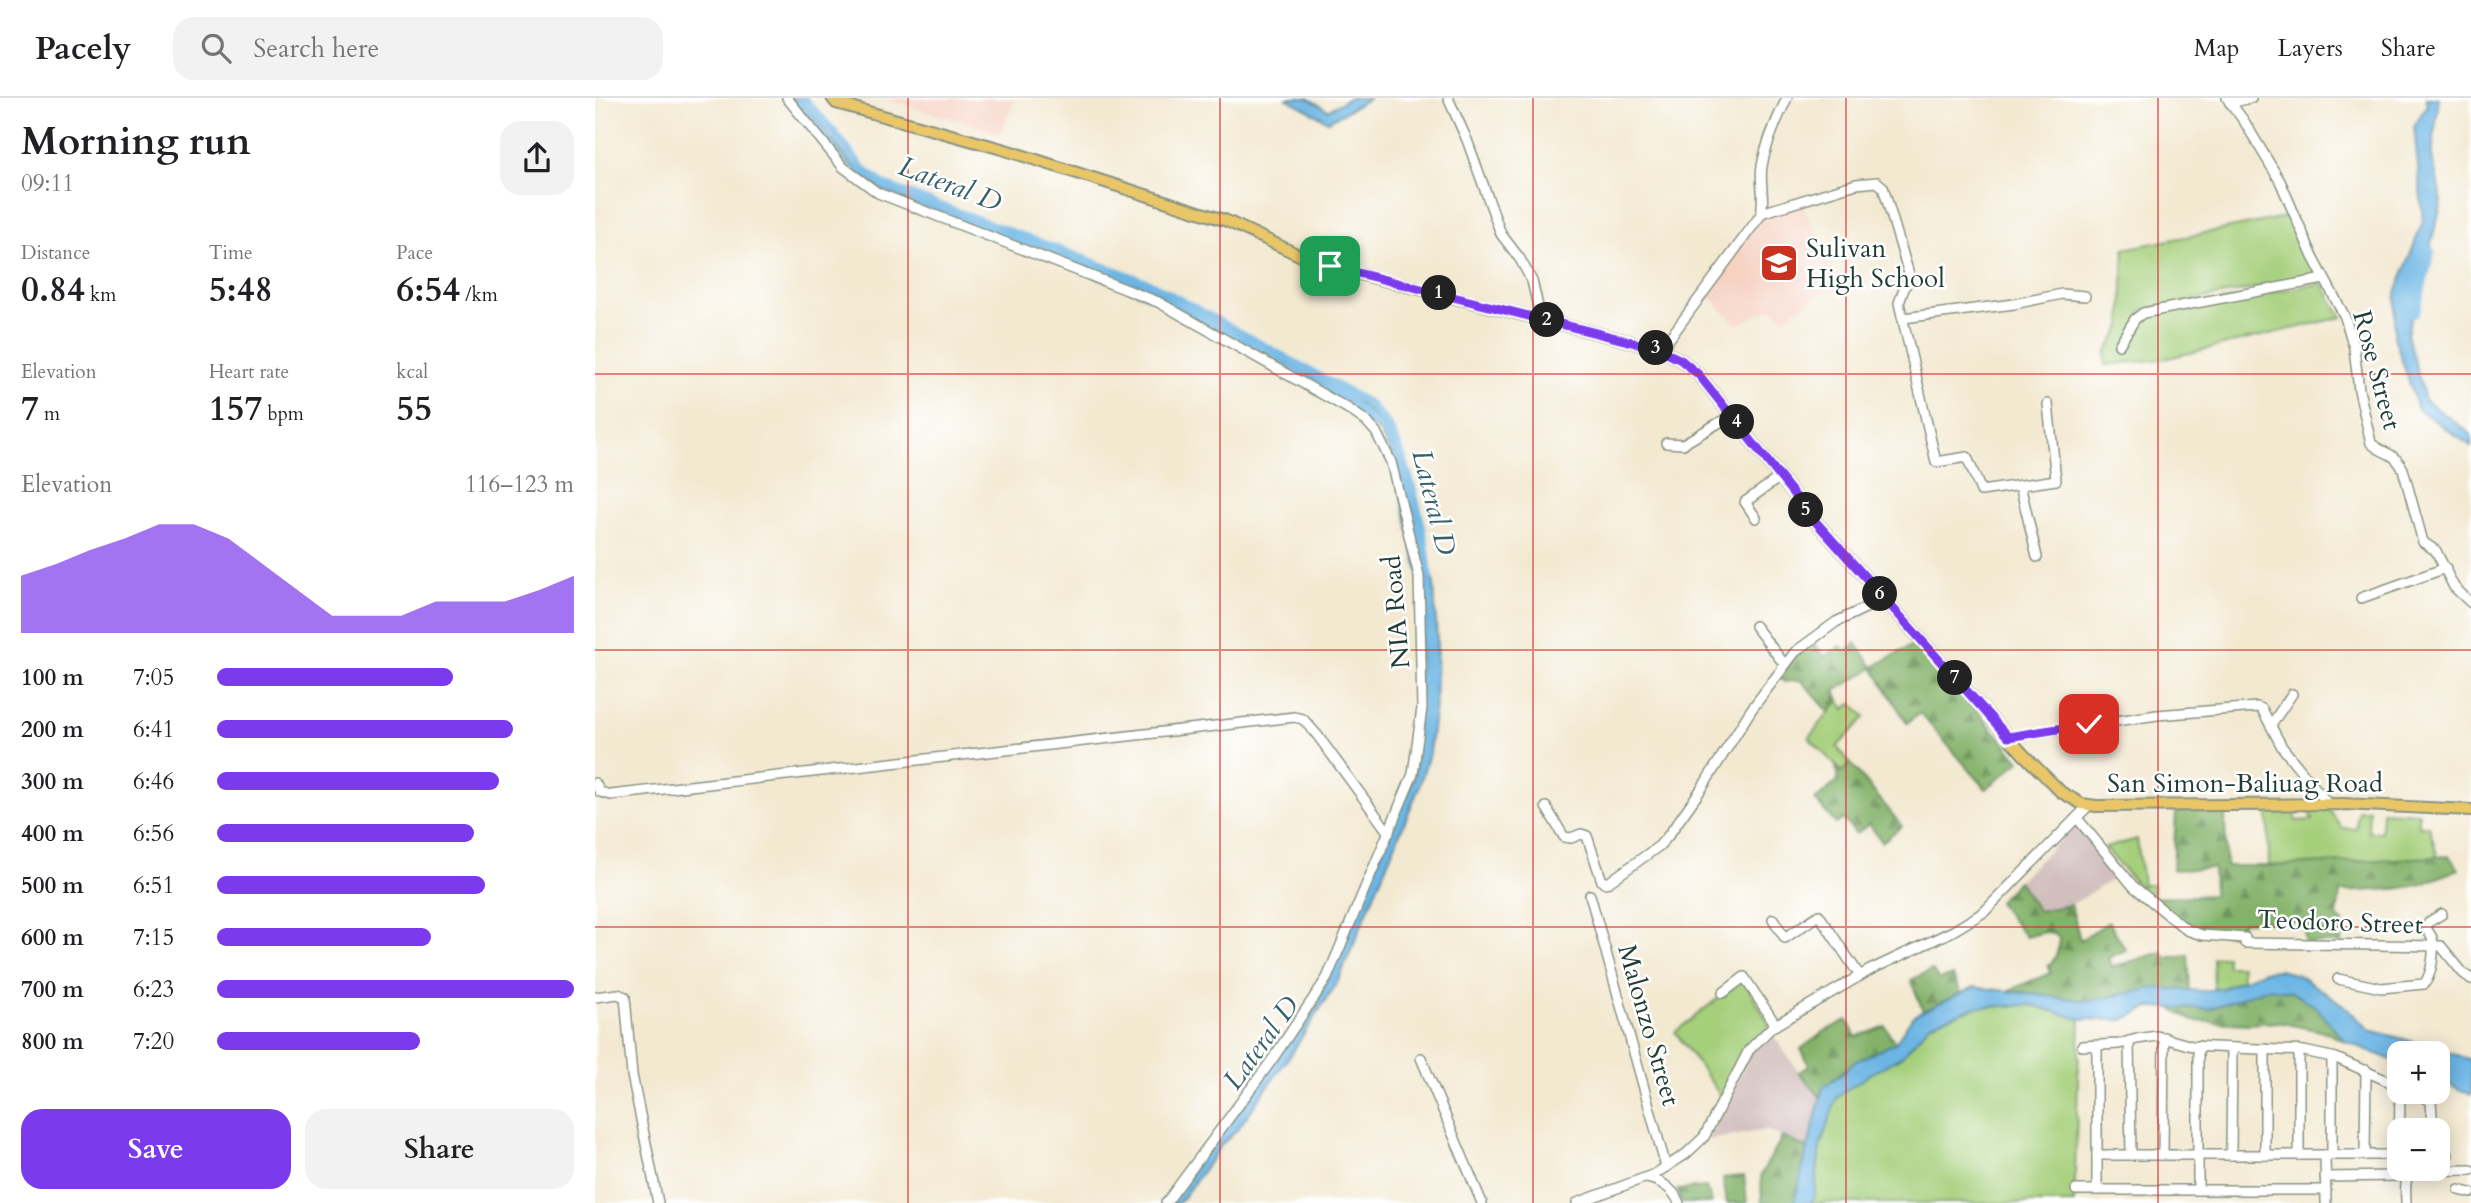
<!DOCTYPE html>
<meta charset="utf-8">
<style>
body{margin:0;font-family:Cardo,serif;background:#f2f2f2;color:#202124;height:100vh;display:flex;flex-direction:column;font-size:26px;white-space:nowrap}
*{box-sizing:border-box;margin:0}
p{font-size:23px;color:#757577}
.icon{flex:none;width:38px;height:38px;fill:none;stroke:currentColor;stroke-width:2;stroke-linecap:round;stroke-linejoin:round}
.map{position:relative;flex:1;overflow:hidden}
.side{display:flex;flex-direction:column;background:#fff;width:595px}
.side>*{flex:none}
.tools{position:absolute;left:1792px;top:943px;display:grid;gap:14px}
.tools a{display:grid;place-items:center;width:63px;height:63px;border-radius:14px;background:#fff;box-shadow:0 4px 18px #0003;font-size:35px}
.pin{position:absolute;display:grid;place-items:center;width:60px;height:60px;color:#fff;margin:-30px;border-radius:14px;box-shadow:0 4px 10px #0006}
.km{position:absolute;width:35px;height:35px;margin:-18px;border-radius:50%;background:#222;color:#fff;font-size:19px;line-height:35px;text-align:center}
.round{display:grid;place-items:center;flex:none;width:74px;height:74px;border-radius:21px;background:#f2f2f2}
.summary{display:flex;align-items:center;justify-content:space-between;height:119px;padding:0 21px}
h1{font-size:38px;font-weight:700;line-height:52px}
.stats{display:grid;grid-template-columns:repeat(3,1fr);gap:10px;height:119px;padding:7px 21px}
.stats div{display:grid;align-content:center}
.stats b{font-size:35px;font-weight:700}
.stats small{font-size:19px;font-weight:400}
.stats p{font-size:19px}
.chart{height:196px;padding:14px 21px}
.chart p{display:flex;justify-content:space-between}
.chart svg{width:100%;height:126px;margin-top:7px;fill:#7c3aed;opacity:.7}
.action{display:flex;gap:14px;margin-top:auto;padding:14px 21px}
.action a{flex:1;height:80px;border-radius:21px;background:#7c3aed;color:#fff;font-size:28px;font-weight:700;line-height:80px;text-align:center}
.action a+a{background:#f2f2f2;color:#202124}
ul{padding:0 21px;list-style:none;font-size:23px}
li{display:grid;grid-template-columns:112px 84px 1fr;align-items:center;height:52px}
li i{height:18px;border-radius:9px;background:#7c3aed}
header{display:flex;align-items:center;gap:42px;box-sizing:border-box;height:98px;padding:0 35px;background:#fff;border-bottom:2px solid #e0e0e0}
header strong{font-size:33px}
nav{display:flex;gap:38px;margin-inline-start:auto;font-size:24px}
.search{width:490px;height:63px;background:#f2f2f2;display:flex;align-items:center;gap:18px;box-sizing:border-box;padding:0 24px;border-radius:21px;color:#757577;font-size:26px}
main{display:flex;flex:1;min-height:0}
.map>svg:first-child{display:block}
.built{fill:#f6d2c3}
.industrial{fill:#d1bfbd}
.grass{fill:#a5cf7a;stroke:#628657;stroke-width:2}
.forest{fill:url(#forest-firs);stroke:#52784f;stroke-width:2}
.water{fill:#6cb5e4;stroke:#46798c;stroke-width:2}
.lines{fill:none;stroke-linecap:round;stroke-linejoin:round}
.canal{stroke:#6cb5e4;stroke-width:8}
.river{stroke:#6cb5e4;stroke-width:14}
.minor-casing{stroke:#899382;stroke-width:12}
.major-casing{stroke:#899382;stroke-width:14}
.minor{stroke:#fff;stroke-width:9}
.major{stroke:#e9c769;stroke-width:10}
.route-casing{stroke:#fff;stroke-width:14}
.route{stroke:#7c3aed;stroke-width:9}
.grid{fill:none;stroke:#d62828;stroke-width:2;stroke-opacity:0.55}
.labels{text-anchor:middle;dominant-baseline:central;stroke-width:5;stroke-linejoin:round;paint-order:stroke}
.poi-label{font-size:26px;fill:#1f3d34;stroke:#fff;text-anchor:start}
.street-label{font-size:26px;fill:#1f3d34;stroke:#fff}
.water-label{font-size:28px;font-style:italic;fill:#366169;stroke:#fff}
</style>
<header>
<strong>Pacely</strong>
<div class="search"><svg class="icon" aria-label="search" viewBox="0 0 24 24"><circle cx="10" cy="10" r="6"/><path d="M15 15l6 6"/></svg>Search here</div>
<nav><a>Map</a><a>Layers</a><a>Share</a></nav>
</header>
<main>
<section class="side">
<div class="summary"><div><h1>Morning run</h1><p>09:11</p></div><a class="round"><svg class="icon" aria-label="share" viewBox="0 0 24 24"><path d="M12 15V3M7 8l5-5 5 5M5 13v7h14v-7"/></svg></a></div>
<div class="stats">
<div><p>Distance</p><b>0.84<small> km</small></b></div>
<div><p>Time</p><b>5:48</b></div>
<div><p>Pace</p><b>6:54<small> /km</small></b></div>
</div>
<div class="stats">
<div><p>Elevation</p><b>7<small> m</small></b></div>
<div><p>Heart rate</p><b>157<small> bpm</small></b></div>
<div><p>kcal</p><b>55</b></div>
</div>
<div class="chart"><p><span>Elevation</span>116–123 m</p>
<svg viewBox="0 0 160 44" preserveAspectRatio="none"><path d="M0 44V24L10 20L20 15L30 11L40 6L50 6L60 11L70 20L80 29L90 38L100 38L110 38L120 33L130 33L140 33L150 29L160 24V44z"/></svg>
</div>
<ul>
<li><b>100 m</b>7:05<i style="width:66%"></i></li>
<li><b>200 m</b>6:41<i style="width:83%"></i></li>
<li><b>300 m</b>6:46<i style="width:79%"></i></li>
<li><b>400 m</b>6:56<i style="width:72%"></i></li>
<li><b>500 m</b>6:51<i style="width:75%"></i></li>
<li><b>600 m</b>7:15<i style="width:60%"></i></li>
<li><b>700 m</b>6:23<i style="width:100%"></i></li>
<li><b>800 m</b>7:20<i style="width:57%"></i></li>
</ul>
<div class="action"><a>Save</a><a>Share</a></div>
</section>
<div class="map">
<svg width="1876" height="1105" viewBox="0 0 1876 1105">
<defs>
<pattern id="forest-firs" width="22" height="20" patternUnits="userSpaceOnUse" patternTransform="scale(1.75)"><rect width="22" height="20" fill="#84b26a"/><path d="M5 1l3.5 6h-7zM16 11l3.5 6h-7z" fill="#6b9258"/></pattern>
</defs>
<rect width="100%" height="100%" fill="#fff"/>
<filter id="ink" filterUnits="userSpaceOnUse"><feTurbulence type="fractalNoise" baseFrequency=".0143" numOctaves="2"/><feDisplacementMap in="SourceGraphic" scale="14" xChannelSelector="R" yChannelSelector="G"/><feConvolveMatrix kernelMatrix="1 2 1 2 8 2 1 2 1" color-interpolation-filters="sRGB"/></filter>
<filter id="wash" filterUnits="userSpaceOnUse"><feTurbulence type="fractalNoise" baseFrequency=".00686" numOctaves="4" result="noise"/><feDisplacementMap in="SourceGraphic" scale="28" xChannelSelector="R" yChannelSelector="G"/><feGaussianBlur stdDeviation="1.57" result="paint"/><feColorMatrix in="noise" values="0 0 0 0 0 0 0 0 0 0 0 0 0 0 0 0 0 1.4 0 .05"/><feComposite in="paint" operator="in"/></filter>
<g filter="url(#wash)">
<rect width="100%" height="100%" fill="#f3e9d1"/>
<!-- built -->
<g class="built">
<polygon points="288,0 419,0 406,36"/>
<polygon points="1205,103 1227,143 1244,188 1222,197 1190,221 1177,210 1142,227 1111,195 1168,117"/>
</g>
<!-- industrial -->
<g class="industrial">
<polygon points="1484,724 1526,776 1476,807 1443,813 1423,783"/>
<polygon points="1176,934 1204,974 1226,1000 1212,1050 1171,1032 1113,1042 1156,955"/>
</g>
<!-- grass -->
<g class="grass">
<polygon points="1696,118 1724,178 1548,212 1542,224 1550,217 1727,185 1747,219 1569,261 1510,267 1511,255 1527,228 1529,151"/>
<polygon points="1244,602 1250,611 1257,605 1270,619 1242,649 1256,666 1247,674 1214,640"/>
<polygon points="1700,710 1701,723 1718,722 1712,710 1733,710 1747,730 1761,731 1763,712 1774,712 1773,734 1786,734 1787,713 1824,715 1824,728 1834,728 1843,760 1674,768 1673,711"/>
<polygon points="1542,741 1548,787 1558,787 1558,799 1554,800 1510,750"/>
<polygon points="1631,858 1632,868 1646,868 1647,882 1628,890 1619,892 1618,860"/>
<polygon points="1148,881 1175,927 1126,998 1080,934"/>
<polygon points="1438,907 1485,921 1479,1105 1216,1105 1219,1100 1225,1049 1241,999 1275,976 1306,959 1335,926 1382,909"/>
</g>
<!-- forest -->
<g class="forest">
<polygon points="1217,543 1230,559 1245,548 1251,553 1261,545 1278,569 1323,544 1425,663 1391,691 1325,615 1312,625 1278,570 1240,593 1244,602 1234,614 1206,582 1189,584 1185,579 1202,555"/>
<polygon points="1256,666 1307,728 1287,744 1274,726 1261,736 1248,721 1241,726 1220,702 1243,683 1241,668 1247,674"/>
<polygon points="1581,712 1630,712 1631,768 1674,768 1854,758 1864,771 1825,787 1799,791 1745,794 1742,820 1748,824 1746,845 1710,845 1709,823 1647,824 1646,837 1607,834 1594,830 1554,800 1619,797 1618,770 1578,772"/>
<path d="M 1423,783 L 1443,813 L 1476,807 L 1485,842 L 1514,824 L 1531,852 L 1513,860 L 1517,869 L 1567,854 L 1571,860 L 1593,857 L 1595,892 L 1558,890 L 1493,903 L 1414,892 L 1456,875 L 1453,867 C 1462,861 1464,850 1464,840 L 1459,835 L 1450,834 L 1431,839 L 1403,804 Z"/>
<polygon points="1337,872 1343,881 1358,878 1366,895 1328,913 1316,882"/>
<polygon points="1673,890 1695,893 1720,908 1750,943 1730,934 1683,924 1654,926 1598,923 1576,910 1614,911"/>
<path d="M 1252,922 L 1261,939 L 1290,928 L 1300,945 C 1278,956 1233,974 1226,1000 L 1204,974 L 1215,968 L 1206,951 L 1230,933 Z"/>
<polygon points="1187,1039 1212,1050 1202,1099 1199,1105 1167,1105 1166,1077"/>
<polygon points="1149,1078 1152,1105 1132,1105 1128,1080"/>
<polygon points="1111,1089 1117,1105 1086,1105 1082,1092"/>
</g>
<!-- water -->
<g class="water">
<path d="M 196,0 L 204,0 L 257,66 L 295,93 L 520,174 L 598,211 L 714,277 L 754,297 L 774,313 L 792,332 L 811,376 L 832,465 L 839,485 L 842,541 L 840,607 L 834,655 L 823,692 L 744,881 L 696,956 L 642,1032 L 628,1045 L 584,1105 L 574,1105 L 725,897 L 820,676 L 827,491 L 796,356 L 784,333 L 585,212 L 284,93 C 246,65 225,36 196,0 Z"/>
<polygon points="691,0 713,0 733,12 754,0 775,0 733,23"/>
<polygon points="1831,0 1844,0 1837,58 1847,104 1812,236 1830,302 1876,336 1876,348 1823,311 1799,238 1801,195 1828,123 1819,27 1832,8"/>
<polygon points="1684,872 1703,877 1746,905 1775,932 1838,949 1876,962 1876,997 1843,981 1843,956 1804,956 1804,965 1750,943 1720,908 1695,893 1673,890 1614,911 1555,909 1528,922 1485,921 1438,907 1381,909 1335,926 1306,959 1275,976 1242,999 1225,1049 1219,1100 1216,1105 1199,1105 1228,990 1263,962 1300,945 1318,918 1379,889 1493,903 1558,890 1608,893 1628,890 1669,873"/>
</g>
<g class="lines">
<!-- canal -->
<path class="canal" d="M 208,0 L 238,33 L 268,71 L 289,87 L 554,185 L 773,305 C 781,314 792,324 797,335 C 816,374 831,436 834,480"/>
<!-- river -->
<polyline class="river" points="1818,213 1833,154"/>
</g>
</g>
<g filter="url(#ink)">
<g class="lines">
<defs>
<g id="minor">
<polyline points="192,0 248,69 283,95 563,204 752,310 771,323 781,334 796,364 824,478 827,610 818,676 732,880 677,962 571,1105"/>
<polyline points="853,0 872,42 906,136 925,161 937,183 946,221"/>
<path d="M 1632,0 L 1649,23 L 1685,83 L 1718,159 L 1750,219 L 1759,250 L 1764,292 L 1776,345 C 1788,357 1798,352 1808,371 L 1828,444 L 1841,453 L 1859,489 L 1876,505"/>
<polyline points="1635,5 1656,0"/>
<polyline points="1166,115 1261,86 1282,84 1288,89 1314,176 1304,205 1341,364 1372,359 1386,393 1461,382 1453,306"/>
<polyline points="1308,220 1419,206 1467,196 1490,198"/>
<polyline points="1524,247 1540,221 1548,215 1729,181"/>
<path d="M 1066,252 L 1165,118 C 1171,101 1164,85 1167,68 C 1171,45 1182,21 1192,0"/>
<polyline points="1071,345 1088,346 1137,317"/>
<polyline points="1425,387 1442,459"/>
<polyline points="1161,420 1150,404 1185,379"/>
<polyline points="1766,500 1851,470"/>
<polyline points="1160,528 1190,567"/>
<polyline points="1676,627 1697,596"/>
<polyline points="1413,639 1562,617 1662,609 1667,611 1687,649 1733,706"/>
<polyline points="0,685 5,694 16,697 699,619 708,621 723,638 794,735"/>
<polyline points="951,709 969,739 976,740 986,736 992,738 1007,783 1009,785 1014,784 1064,748 1073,738 1107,690 1156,612 1200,554 1241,524 1289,501"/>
<polyline points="1482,720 1538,788 1592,832 1607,837 1650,840 1650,845 1846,848 1868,875 1876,881"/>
<polyline points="995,797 1071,1069"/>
<polyline points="1178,821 1190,840 1224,817 1265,878"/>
<path d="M 1743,881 L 1786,890 L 1829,886 C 1837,877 1840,852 1837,840 C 1836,837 1832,832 1831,830 L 1834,824 L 1847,816"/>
<polyline points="1128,895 1149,879 1181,927"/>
<polyline points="0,899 23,896 30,899 37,977 63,1105"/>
<polyline points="1534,943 1536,1057"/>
<polyline points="1487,948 1524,946 1542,941 1562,938 1597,948 1709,953 1741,960 1804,988"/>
<polyline points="1502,948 1502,1091"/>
<polyline points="1603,948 1603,1091"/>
<polyline points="1704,952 1704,1057"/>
<polyline points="826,960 887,1105"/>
<polyline points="1818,994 1836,1003 1838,1032"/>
<polyline points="1502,1057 1804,1057"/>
<polyline points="1568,1057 1569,939"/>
<polyline points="1636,1057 1637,950"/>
<polyline points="1670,1057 1670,951"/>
<polyline points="1730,1057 1731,1105"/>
<polyline points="1737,1057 1737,959"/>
<polyline points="1770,1057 1771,972"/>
<polyline points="1804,1057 1805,994"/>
<polyline points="1843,1057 1853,1057"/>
<polyline points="1730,1079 1805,1078"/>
<path d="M 1051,1080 C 1065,1082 1079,1091 1084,1105"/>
<polyline points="1481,1092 1731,1092"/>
<polyline points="1864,1092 1876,1095"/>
<polyline points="982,1105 1060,1076 1091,1056 1109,1039 1154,952 1177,929 1275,872 1358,833 1389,814 1494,707"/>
<path d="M 1811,1105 C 1811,1094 1808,1080 1818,1073 L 1876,1072"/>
</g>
<polyline id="major" points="237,0 241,5 407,51 632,123 706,158 744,171 1061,250 1086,262 1104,277 1220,423 1428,656 1466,694 1487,706 1501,708 1748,706 1876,712"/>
</defs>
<!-- minor casing -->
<use href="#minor" class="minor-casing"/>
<!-- major casing -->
<use href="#major" class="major-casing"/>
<!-- minor -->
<use href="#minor" class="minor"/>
<!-- major -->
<use href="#major" class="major"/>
</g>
</g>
<g class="lines" filter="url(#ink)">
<defs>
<polyline id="route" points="735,168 1061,250 1086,262 1104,277 1220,423 1413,639 1494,626"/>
</defs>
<!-- route casing -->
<use href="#route" class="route-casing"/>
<!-- route -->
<use href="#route" class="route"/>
</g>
<!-- grid -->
<path class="grid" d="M 313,0 L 313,1105M 625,0 L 625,1105M 938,0 L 938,1105M 1251,0 L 1251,1105M 1563,0 L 1563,1105M 0,276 L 1876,276M 0,552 L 1876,552M 0,829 L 1876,829"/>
<!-- icons -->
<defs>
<symbol id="school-square" viewBox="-11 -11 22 22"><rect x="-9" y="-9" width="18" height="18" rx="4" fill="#c8321e" stroke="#fff"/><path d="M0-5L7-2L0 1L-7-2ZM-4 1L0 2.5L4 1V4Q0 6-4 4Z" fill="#fff"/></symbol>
</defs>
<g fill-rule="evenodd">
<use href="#school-square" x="1162" y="143" width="44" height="44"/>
</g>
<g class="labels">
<!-- poi labels -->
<g class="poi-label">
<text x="1211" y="150">Sulivan<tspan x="1211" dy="30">High School</tspan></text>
</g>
<!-- street labels -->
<g class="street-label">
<text transform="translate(1782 272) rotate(75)">Rose Street</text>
<text transform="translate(801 514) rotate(-95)">NIA Road</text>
<text x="1650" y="685">San Simon-Baliuag Road</text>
<text transform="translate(1745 824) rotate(2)">Teodoro Street</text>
<text transform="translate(1054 927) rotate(74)">Malonzo Street</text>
</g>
<!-- water labels -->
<g class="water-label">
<text transform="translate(355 86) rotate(21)">Lateral D</text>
<text transform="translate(839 404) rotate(76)">Lateral D</text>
<text transform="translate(666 945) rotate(-54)">Lateral D</text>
</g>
</g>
</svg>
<div class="tools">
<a>+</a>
<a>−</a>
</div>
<div class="pin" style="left:735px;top:168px;background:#1e9e55"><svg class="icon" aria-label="arrive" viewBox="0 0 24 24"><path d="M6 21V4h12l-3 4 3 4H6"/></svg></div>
<div class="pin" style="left:1494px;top:626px;background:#d93025"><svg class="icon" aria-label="check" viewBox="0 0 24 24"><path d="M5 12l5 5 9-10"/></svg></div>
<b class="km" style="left:844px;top:195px">1</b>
<b class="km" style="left:952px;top:222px">2</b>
<b class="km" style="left:1061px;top:250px">3</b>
<b class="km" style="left:1142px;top:324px">4</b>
<b class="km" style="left:1211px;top:412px">5</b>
<b class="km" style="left:1285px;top:496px">6</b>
<b class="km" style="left:1360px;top:580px">7</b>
</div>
</main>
